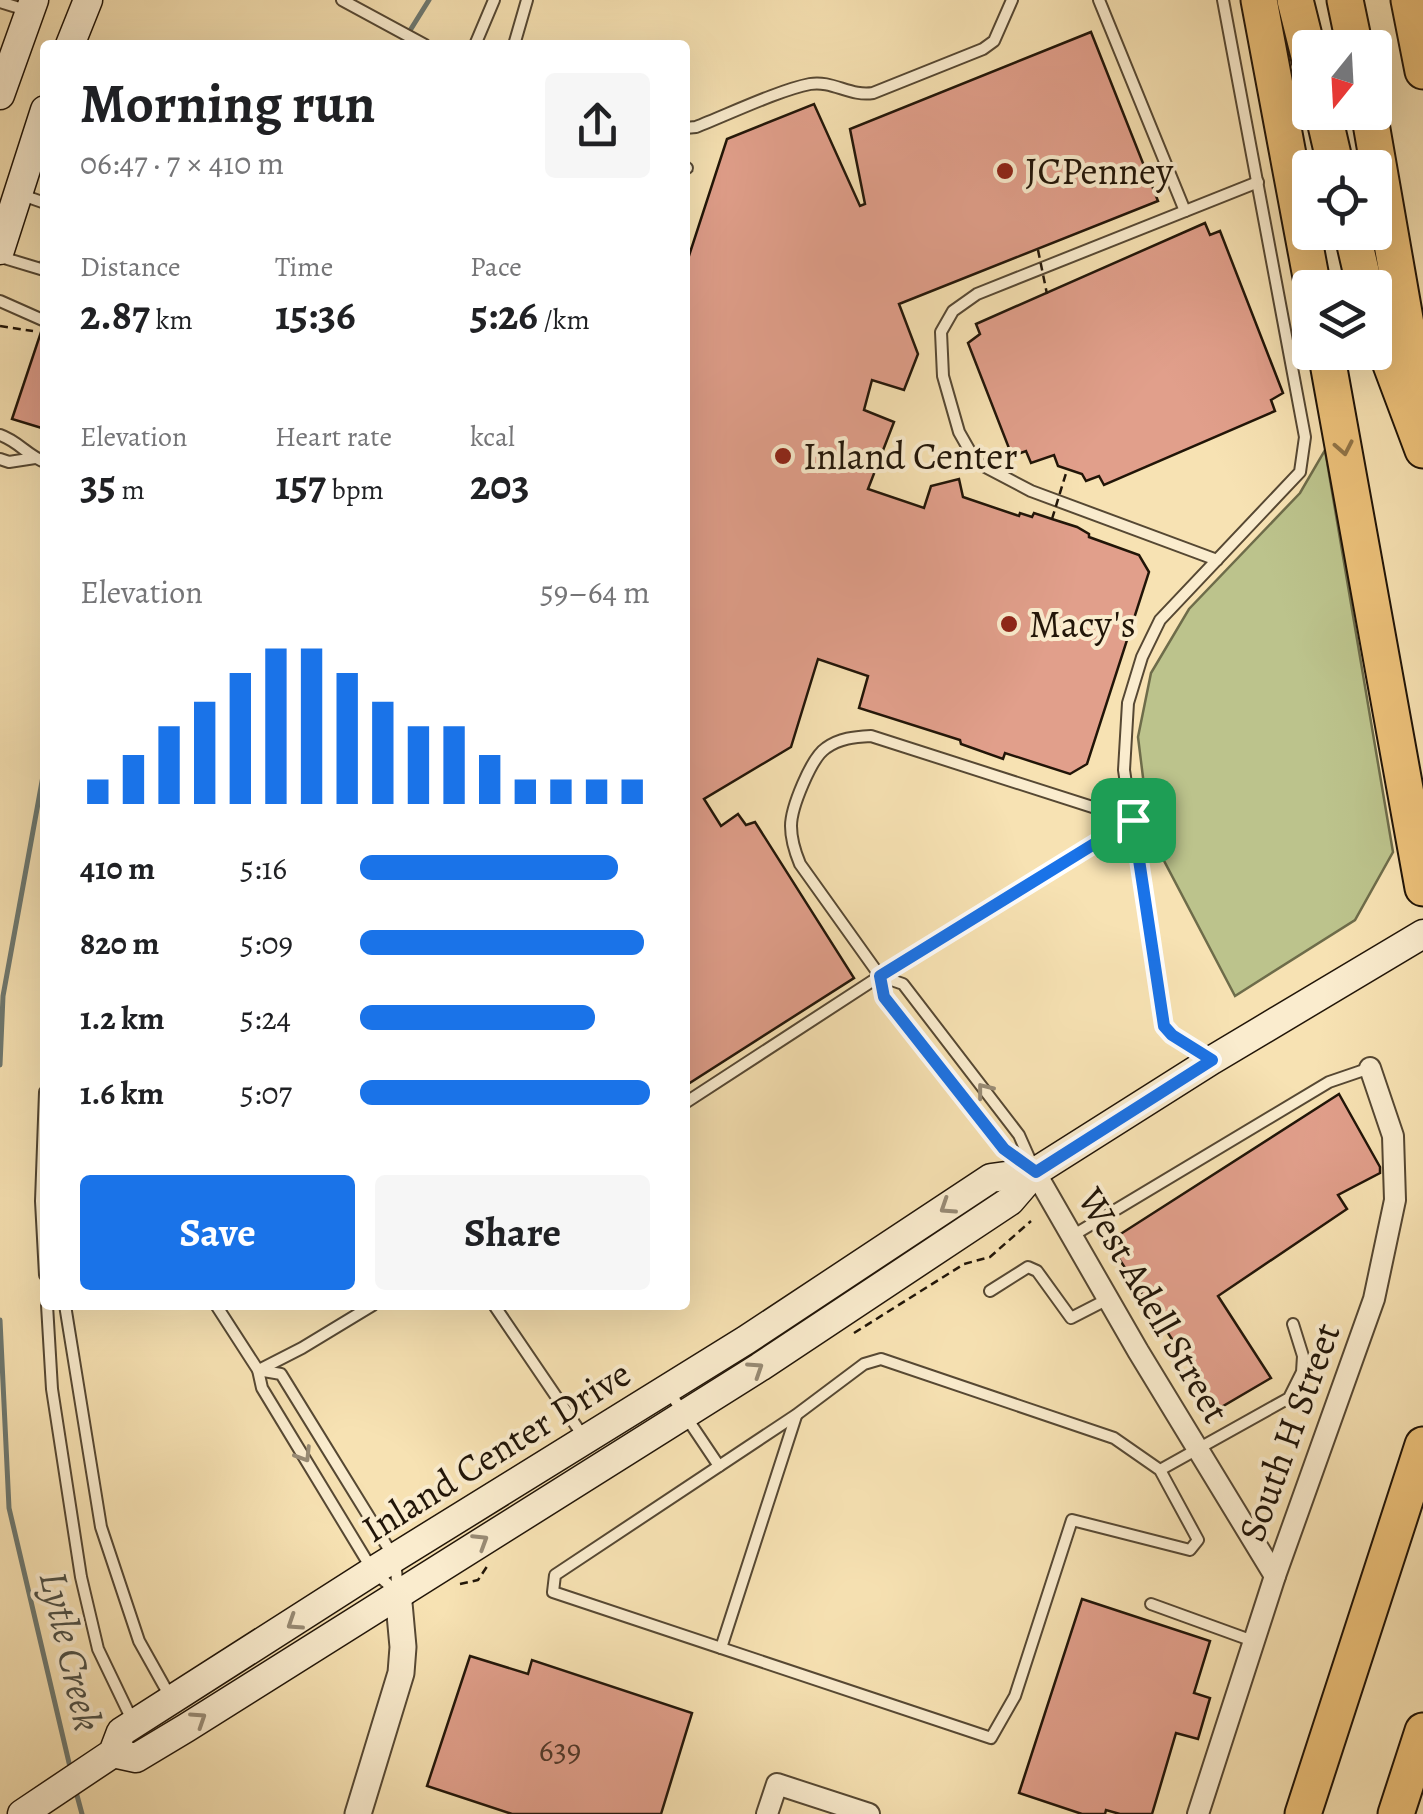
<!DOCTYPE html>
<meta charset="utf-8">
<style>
body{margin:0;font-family:Alegreya,serif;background:#f6f6f6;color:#202124;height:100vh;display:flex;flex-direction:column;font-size:38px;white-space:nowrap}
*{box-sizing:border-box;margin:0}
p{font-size:32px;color:#757577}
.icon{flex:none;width:55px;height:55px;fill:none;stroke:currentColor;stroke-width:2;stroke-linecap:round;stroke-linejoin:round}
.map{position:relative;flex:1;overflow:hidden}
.side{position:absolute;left:40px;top:40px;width:650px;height:1270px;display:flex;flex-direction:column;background:#fff;border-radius:10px;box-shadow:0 10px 40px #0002}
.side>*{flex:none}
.needle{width:65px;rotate:198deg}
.controls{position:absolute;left:1292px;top:30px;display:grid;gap:20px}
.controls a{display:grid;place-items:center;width:100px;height:100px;border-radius:10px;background:#fff;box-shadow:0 10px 40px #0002;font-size:50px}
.pin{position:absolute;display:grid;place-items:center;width:85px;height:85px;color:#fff;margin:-42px;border-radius:20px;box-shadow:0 5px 15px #0006}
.round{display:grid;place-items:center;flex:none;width:105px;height:105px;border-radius:10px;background:#f6f6f6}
.summary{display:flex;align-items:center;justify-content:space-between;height:170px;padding:0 40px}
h1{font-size:55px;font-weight:700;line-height:75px}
.figures{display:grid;grid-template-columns:repeat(3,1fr);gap:15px;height:170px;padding:10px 40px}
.figures div{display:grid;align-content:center}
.figures b{font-size:42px;font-weight:700}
.figures small{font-size:28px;font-weight:400}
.figures p{font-size:28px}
.chart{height:280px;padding:20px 40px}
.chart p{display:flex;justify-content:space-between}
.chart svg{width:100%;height:180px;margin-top:10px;stroke:#1a73e8;stroke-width:6}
.primary-button{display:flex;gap:20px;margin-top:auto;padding:20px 40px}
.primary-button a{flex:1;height:115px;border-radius:10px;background:#1a73e8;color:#fff;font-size:40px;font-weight:700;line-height:115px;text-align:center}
.primary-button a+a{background:#f6f6f6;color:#202124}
ul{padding:0 40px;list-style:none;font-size:32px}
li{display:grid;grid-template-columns:160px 120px 1fr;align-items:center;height:75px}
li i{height:25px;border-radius:12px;background:#1a73e8}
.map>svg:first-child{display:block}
.green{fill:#bcc38c;stroke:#6e6c4a;stroke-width:2.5}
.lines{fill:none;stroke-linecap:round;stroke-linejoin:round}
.stream{stroke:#6e7971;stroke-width:5}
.building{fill:#e19f8b;stroke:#211508;stroke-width:2.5}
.service-casing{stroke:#564833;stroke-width:14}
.minor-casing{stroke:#564833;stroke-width:24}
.tertiary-casing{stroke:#564833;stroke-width:29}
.secondary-casing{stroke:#211508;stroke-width:31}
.motorway-casing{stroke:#211508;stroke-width:39}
.path{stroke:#211508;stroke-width:2.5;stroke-dasharray:8 5;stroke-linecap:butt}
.service{stroke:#faecce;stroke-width:10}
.minor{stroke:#faecce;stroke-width:20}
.tertiary{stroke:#faecce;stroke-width:25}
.secondary{stroke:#faecce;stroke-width:28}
.motorway{stroke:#ecc17a;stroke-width:35}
.path-bridge{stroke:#211508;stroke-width:2.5;stroke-dasharray:8 5;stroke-linecap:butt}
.oneway{stroke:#917447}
.oneway2{stroke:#988b75}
.route-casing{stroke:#fff;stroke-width:20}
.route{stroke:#1a73e8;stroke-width:12}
.poi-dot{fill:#8f2418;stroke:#faecce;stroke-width:4}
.labels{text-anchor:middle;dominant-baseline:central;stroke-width:8;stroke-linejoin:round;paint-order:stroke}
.number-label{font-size:32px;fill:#513829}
.poi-label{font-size:38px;fill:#211508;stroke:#faecce;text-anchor:start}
.street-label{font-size:38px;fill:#211508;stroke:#faecce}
.water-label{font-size:40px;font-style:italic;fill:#4e4f45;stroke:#faecce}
</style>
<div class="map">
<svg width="1423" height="1814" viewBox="0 0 1423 1814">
<rect width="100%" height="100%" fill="#f7e2b3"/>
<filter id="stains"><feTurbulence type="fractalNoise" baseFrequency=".002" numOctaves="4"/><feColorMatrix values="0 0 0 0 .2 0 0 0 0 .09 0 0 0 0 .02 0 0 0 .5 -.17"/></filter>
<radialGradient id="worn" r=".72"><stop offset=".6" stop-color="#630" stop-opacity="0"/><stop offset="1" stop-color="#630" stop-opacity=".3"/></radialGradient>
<!-- green -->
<polygon class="green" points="1325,450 1393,852 1355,920 1235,996 1150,834 1138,737 1151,673 1189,609 1300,493"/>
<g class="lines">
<!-- stream -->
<g class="stream">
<polyline points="401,45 429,0"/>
<polyline points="0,1065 3,996 45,765"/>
<polyline points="0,1320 9,1508 70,1767"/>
<polyline points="75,1788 82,1814"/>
</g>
</g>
<!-- building -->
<g class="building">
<polygon points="1091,32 1158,201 899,304 918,354 904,390 872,380 864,410 894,422 868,489 924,508 931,486 959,479 963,497 1019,516 1020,513 1032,517 1034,513 1052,519 1077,527 1089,534 1089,537 1139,555 1149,572 1087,764 1070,774 1005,753 1003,759 961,744 960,740 859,708 868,676 818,659 791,747 704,799 721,826 738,814 746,825 755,822 854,978 685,1086 685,268 727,139 814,104 860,206 865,204 850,129"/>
<polygon points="1205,223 1210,235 1220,231 1283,393 1271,400 1275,411 1104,485 1099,476 1086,481 1082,474 1058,466 1054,455 1031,463 1026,451 1012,456 968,343 980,334 976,324"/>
<polygon points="42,329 45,330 45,429 12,419"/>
<polygon points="1339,1094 1380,1167 1380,1173 1338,1195 1347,1209 1218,1296 1271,1378 1218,1409 1108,1242"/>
<polygon points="1082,1599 1210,1641 1194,1693 1210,1698 1198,1739 1176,1733 1152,1814 1120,1814 1106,1810 1105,1814 1082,1814 1019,1793"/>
<polygon points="470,1656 528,1674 532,1660 692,1713 661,1814 512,1814 427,1786"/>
</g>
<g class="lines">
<defs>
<g id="service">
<polyline points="342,0 425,45"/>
<polyline points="1099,0 1185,211"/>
<polyline points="0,2 29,11"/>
<polyline points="475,45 494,0"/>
<polyline points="514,45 527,0"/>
<path d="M 685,128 L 696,127 C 727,115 779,90 810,84 C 832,80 851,97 873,93 L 983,49 L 994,41 L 1012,0"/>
<polyline points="685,167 687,168"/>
<polyline points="22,195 45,203"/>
<polyline points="1,257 44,270 45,265"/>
<polyline points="0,301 45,321"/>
<path d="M 0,435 C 18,441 28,456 45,462"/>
<polyline points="0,459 9,462 35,458"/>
<polyline points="1217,560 1031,491 976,462 959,432 943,376 941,332 953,311 977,294 1258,182"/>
<polyline points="880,976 903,984 1019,1135 1035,1171"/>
<path d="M 1208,1058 C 1186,1044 1168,1036 1160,1011 L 1124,770 L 1128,703 L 1142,657 L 1160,620 L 1300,472 L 1305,437 L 1223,0"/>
<polyline points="45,1092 41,1201 45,1275"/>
<polyline points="685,1103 880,976 1133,820"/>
<path d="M 1030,1168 L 1004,1149 L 884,997 L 880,976 L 800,864 C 795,852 791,840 791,826 C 791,808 811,758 826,748 C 840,738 854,737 871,736 L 1133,820"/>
<polyline points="1072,1236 1329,1082 1370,1068"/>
<polyline points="990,1291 1028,1267 1037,1271 1071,1318 1108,1299"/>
<polyline points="47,1305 52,1389 81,1577 98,1649 134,1724"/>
<polyline points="65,1305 101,1527 139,1641 172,1700"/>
<polyline points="216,1305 258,1370 262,1388 373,1571 397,1592"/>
<polyline points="494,1305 583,1436"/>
<polyline points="258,1370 281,1374 395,1559 398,1592"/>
<polyline points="259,1370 302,1348 373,1305"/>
<polyline points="668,1390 719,1466"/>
<polyline points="1160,1470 1198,1540 1190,1550 1072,1520 1015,1696 991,1738 553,1592 555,1575 796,1415 864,1364 881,1359 1114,1438 1160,1470 1289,1398 1302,1372 1303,1356 1293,1324"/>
<polyline points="1151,1604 1253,1641"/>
<polyline points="721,1648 796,1416"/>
</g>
<g id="minor">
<polyline points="1035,1172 1138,1351 1275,1576"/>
<polyline points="767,1814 777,1784 869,1814"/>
<polyline points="1198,1814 1275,1576 1374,1299 1395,1200 1393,1136 1370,1068"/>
</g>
<polyline id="tertiary" points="358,1814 401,1673 403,1647 398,1592"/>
<g id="secondary">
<polyline points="70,45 88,0"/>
<polyline points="0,95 34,0"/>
<polyline points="0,250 45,110"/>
<polyline points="113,1753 136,1758 186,1728 760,1367 1010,1201 1035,1172 1212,1060 1423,934"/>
<polyline points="22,1814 113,1753 121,1732 373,1571 746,1340 991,1178 1035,1172"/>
</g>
<g id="motorway">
<polyline points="1259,0 1313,288"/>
<polyline points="1295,0 1310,60"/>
<polyline points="1345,0 1355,48"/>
<polyline points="1409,0 1423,71"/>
<polyline points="1323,112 1336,168"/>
<polyline points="1369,112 1423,422"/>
<polyline points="1352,232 1365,288"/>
<polyline points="1375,322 1423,450"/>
<polyline points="1326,352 1423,888"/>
<polyline points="1303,1814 1423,1445"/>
<polyline points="1396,1814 1423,1731"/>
</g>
</defs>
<!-- service casing -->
<use href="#service" class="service-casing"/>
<!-- minor casing -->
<use href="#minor" class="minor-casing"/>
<!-- tertiary casing -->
<use href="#tertiary" class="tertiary-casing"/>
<!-- secondary casing -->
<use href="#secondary" class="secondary-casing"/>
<!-- motorway casing -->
<use href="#motorway" class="motorway-casing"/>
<!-- path -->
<g class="path">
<polyline points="0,326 33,331"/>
<polyline points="854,1333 964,1264 990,1257 1031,1221"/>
<polyline points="460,1584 478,1580 488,1565"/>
</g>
<!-- service -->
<use href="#service" class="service"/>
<!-- minor -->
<use href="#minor" class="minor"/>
<!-- tertiary -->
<use href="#tertiary" class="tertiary"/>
<!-- secondary -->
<use href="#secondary" class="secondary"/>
<!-- motorway -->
<use href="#motorway" class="motorway"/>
<!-- path-bridge -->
<g class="path-bridge">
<polyline points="1038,250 1047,294"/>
<polyline points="1052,519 1067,470"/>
</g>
</g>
<!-- one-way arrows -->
<defs><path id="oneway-chevron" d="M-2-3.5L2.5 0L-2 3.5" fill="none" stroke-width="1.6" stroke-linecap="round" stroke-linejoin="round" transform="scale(2.5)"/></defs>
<use class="oneway" href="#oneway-chevron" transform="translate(1344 448) rotate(79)"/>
<g class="oneway2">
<use href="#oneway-chevron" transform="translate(984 1090) rotate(-128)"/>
<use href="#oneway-chevron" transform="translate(947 1207) rotate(147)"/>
<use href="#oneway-chevron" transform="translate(756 1369) rotate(-33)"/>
<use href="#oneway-chevron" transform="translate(304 1455) rotate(58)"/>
<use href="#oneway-chevron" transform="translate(481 1541) rotate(-32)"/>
<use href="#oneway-chevron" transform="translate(294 1623) rotate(147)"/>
<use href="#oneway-chevron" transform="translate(199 1719) rotate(-33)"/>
</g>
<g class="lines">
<defs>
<polygon id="route" points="1133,820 1164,1026 1172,1035 1212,1060 1036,1172 1004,1149 884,997 880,976"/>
</defs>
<!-- route casing -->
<use href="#route" class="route-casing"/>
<!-- route -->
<use href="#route" class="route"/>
</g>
<!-- markers -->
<g class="poi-dot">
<circle cx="1005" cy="171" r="10"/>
<circle cx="783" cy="456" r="10"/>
<circle cx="1009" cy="624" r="10"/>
</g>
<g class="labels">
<!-- number labels -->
<g class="number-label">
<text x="560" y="1750">639</text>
</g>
<!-- poi labels -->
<g class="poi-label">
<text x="1025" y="171">JCPenney</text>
<text x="803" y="456">Inland Center</text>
<text x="1029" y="624">Macy's</text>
</g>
<!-- street labels -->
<g class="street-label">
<text transform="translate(1154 1305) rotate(60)">West Adell Street</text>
<text transform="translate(1289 1432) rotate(-70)">South H Street</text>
<text transform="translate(496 1451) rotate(-32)">Inland Center Drive</text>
</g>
<!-- water labels -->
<g class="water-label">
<text transform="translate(71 1651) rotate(77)">Lytle Creek</text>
</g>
</g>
<rect width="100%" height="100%" filter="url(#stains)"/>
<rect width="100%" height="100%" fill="url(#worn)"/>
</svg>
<div class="controls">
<a><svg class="needle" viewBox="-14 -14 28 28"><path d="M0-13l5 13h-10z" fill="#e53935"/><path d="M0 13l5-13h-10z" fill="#757577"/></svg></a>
<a><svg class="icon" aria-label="locate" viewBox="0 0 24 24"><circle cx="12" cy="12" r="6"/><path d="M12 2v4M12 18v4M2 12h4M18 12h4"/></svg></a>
<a><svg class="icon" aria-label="layers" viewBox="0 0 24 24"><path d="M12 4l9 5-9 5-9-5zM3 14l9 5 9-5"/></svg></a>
</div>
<div class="pin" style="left:1133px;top:820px;background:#1e9e55"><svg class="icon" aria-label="arrive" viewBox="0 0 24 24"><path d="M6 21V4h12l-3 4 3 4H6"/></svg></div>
<section class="side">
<div class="summary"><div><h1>Morning run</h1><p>06:47 · 7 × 410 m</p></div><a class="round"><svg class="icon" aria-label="share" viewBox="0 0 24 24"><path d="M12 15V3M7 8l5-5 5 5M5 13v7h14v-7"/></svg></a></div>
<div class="figures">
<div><p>Distance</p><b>2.87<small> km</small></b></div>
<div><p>Time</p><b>15:36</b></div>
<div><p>Pace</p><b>5:26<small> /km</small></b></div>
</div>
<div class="figures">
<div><p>Elevation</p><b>35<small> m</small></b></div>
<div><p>Heart rate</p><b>157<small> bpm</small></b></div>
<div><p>kcal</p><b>203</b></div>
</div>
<div class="chart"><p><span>Elevation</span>59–64 m</p>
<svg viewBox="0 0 160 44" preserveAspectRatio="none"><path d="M5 44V38M15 44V32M25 44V25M35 44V19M45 44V12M55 44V6M65 44V6M75 44V12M85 44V19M95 44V25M105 44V25M115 44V32M125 44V38M135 44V38M145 44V38M155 44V38"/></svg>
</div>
<ul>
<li><b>410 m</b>5:16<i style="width:89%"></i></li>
<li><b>820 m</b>5:09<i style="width:98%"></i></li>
<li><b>1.2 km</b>5:24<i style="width:81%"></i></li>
<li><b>1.6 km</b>5:07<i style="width:100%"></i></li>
</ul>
<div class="primary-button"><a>Save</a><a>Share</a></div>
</section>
</div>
